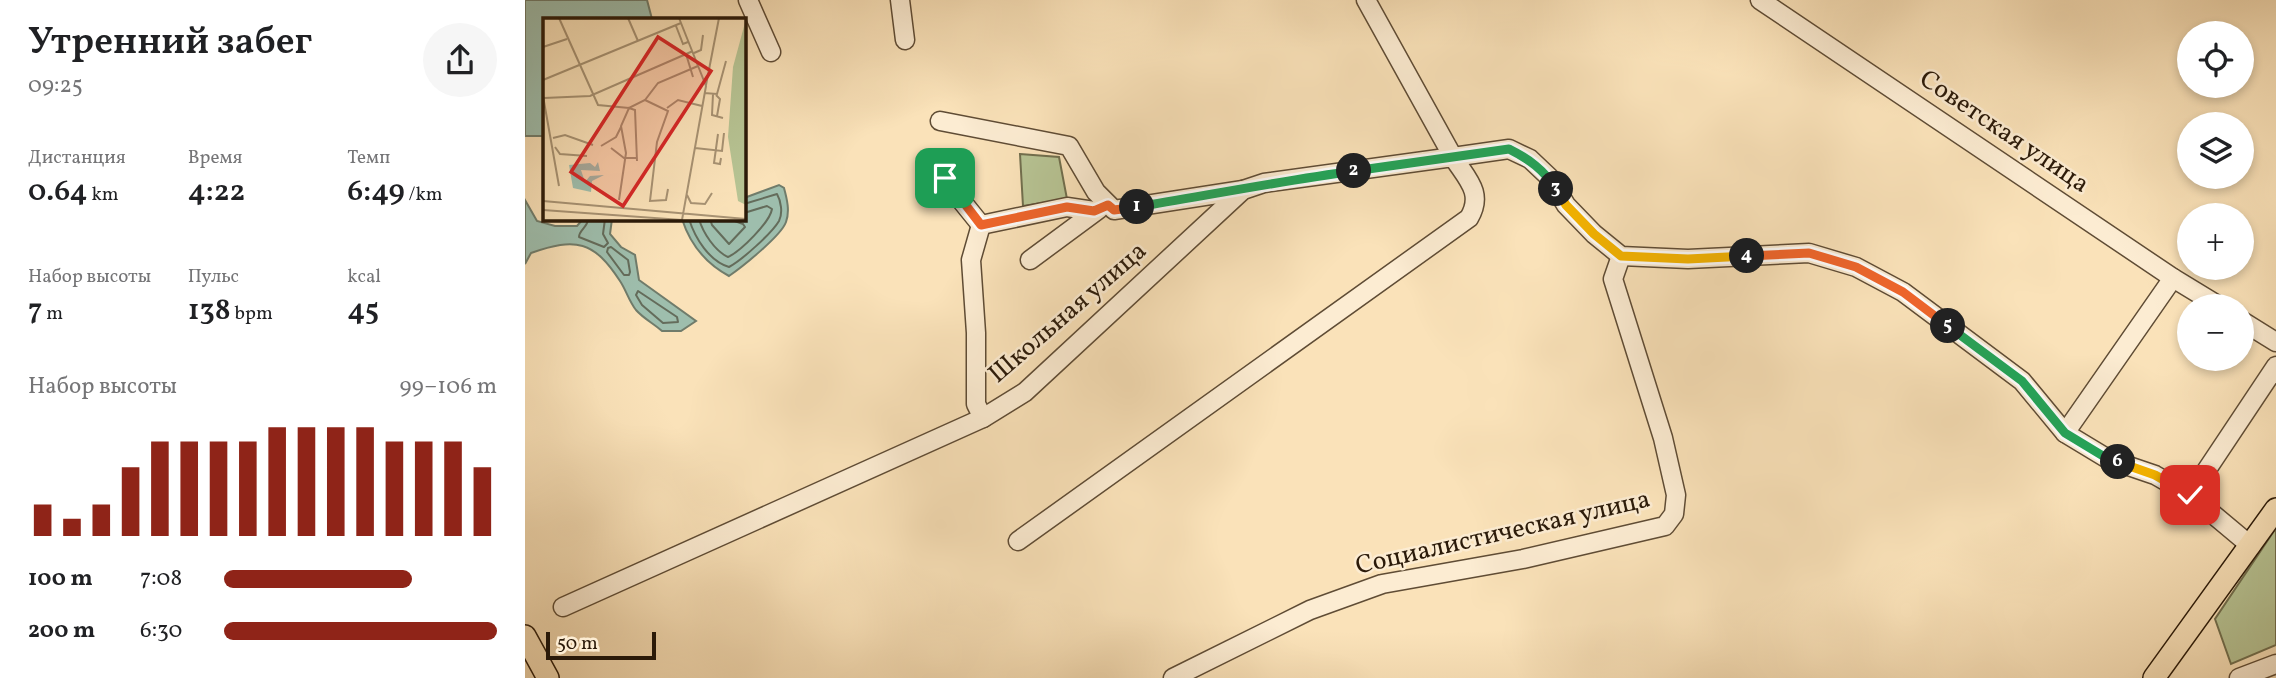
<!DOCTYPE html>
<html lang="ru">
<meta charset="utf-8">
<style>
body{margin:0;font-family:Vollkorn,serif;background:#f6f6f6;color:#202124;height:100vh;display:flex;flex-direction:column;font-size:26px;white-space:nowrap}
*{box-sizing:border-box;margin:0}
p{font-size:23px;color:#757577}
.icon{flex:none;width:38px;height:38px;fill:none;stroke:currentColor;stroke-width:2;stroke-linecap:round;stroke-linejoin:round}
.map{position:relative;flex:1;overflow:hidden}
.details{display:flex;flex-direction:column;background:#fff;width:525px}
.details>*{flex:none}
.controls{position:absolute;left:1652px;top:21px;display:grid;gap:14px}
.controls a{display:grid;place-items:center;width:77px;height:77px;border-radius:50%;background:#fff;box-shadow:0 4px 10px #0003;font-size:35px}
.scale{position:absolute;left:21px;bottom:18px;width:110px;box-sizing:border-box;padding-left:7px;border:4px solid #2b1a09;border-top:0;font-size:19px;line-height:24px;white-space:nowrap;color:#2b1a09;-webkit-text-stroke:5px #fcecd2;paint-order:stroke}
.pin{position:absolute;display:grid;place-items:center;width:60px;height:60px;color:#fff;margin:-30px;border-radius:14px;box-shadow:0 4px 10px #0006}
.km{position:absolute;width:35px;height:35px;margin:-18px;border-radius:50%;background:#222;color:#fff;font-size:19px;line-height:35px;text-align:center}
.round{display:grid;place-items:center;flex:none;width:74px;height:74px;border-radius:37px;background:#f6f6f6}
.head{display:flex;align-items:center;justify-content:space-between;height:119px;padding:0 28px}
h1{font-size:38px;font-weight:600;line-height:52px}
.figures{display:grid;grid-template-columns:repeat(3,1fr);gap:10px;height:119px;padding:7px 28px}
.figures div{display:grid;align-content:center}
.figures b{font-size:30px;font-weight:600}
.figures small{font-size:19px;font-weight:400}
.figures p{font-size:19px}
.chart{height:196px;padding:14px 28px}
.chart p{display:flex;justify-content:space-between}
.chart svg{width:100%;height:126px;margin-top:7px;stroke:#8f2418;stroke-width:6}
ul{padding:0 28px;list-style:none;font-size:23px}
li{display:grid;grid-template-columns:112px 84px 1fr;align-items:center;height:52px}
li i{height:18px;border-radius:9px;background:#8f2418}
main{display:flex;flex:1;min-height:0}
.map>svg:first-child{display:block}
.green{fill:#b7c494;stroke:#716f4e;stroke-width:2}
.water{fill:#9ebead;stroke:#707c6b;stroke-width:2}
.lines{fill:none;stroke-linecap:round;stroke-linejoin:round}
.shore{stroke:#646c5b;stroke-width:2}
.minor-casing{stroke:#5f4c35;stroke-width:21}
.major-casing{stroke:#2b1a09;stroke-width:24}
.minor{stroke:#fcecd2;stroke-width:18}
.major{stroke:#fae2b9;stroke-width:21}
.split-1-casing{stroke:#fff;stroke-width:14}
.split-2-casing{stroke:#fff;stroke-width:14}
.split-3-casing{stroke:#fff;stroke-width:14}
.split-4-casing{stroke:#fff;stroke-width:14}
.split-5-casing{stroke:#fff;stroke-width:14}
.split-6-casing{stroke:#fff;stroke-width:14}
.split-7-casing{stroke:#fff;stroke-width:14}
.split-1{stroke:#f0652b;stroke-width:9}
.split-2{stroke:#22a559;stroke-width:9}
.split-3{stroke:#22a559;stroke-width:9}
.split-4{stroke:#f5b400;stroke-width:9}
.split-5{stroke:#f0652b;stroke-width:9}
.split-6{stroke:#22a559;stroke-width:9}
.split-7{stroke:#f5b400;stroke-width:9}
.labels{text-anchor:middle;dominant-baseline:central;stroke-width:5;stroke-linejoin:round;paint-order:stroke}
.street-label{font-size:26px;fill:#2b1a09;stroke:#fcecd2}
.inset-road{fill:none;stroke:#a79273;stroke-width:2}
.view{fill:#d62828;fill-opacity:0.15;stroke:#d62828;stroke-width:3.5}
.inset-edge{fill:none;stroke:#2b1a09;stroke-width:3.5}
</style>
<main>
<section class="details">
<div class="head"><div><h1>Утренний забег</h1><p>09:25</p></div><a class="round"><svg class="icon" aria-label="share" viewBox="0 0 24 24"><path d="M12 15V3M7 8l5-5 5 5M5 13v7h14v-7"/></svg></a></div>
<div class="figures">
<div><p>Дистанция</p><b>0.64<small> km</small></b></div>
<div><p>Время</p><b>4:22</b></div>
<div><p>Темп</p><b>6:49<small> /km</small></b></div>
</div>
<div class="figures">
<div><p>Набор высоты</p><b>7<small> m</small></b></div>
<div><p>Пульс</p><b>138<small> bpm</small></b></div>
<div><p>kcal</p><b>45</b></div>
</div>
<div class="chart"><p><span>Набор высоты</span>99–106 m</p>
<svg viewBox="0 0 160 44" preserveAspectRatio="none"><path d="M5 44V33M15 44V38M25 44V33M35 44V20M45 44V11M55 44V11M65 44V11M75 44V11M85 44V6M95 44V6M105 44V6M115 44V6M125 44V11M135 44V11M145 44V11M155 44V20"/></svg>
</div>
<ul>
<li><b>100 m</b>7:08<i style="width:69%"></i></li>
<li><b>200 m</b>6:30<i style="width:100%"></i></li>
</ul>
</section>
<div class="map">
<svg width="1751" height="678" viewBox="0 0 1751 678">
<rect width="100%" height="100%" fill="#fae2b9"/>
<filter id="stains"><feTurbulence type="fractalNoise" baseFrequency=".00286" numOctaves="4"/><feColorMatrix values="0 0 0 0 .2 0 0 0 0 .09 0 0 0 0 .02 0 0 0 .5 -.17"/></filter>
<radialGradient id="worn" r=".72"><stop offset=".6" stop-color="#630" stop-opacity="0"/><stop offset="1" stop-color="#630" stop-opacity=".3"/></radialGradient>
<!-- green -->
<g class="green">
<polygon points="495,154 534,157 542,199 498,206"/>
<polygon points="1751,528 1751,645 1706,664 1690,619"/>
</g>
<!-- water -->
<g class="water">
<polygon points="0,0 122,0 127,19 19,19 19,136 0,136"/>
<path d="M 254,185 L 259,188 C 262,199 265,211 261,222 C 256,236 217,267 204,276 C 180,263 165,244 157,219 L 219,219 L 219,198 Z"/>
<path d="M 0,200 L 12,221 L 30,226 L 52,226 L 58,219 L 87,219 L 85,234 L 96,247 L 110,255 L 114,280 L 171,321 L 156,331 L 137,331 C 129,324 118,318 111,310 C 104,301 101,290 95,281 C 69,241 51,237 6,253 L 0,264 Z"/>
</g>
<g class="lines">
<!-- shore -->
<g class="shore">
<path d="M 63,219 C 63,227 54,230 54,237 L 79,247 L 83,243 L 78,234 L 80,219"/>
<path d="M 164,219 C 170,238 184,261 204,267 C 217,260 247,233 254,221 C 258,213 256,201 252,194 L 219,204"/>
<path d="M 174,219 C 178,233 190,251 203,257 C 216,251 245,222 247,209 L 242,206 L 219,213"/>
<polyline points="185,219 187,225 204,244 220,227 218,224 204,219"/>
<polygon points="86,247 103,260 105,272 104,275 99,275 82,252 83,248"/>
<polygon points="113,291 152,317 153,322 138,323 117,305 111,295"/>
</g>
<defs>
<g id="minor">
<polyline points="223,0 246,52"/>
<polyline points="375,0 380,40"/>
<polyline points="841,0 928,157 984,149 1005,159 1024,177 1041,205 1069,234 1096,256 1163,259 1284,253 1331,267 1378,292 1497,381 1540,433 1583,459 1630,475 1665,495 1726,546"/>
<polyline points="1235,0 1648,278 1694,306"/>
<polyline points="415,121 544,146 571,192 589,210 718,190"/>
<polyline points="403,169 410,168 456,225 542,207 569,211"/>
<polyline points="456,225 446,260 451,333 451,404 458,418"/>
<polyline points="505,260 574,209"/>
<polyline points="1717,321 1751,342"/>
<polyline points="1540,433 1648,278"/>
<polyline points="1665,495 1751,366"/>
<path d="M 38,607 L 458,418 L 500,392 L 718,190 L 739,183 L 928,157 C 942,179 959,193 944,218 L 493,541"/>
<polyline points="648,678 785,610 857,584 998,559 1140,526 1149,514 1151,495 1138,438 1088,279 1096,256"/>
<polyline points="1714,678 1751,664"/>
</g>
<g id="major">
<polyline points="0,636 23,678"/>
<polyline points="1629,678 1751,509"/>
</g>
</defs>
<!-- minor casing -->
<use href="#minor" class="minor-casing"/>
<!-- major casing -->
<use href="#major" class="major-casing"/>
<!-- minor -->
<use href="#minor" class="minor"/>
<!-- major -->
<use href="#major" class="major"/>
</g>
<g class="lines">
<defs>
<polyline id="split-1" points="420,178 456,225 542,207 569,211 583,205 589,210 612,207"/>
<path id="split-2" d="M 612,207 C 684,195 756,181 829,171"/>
<path id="split-3" d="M 829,171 L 984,149 C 1004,159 1019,170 1031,189"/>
<polyline id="split-4" points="1031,189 1041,205 1069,234 1096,256 1163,259 1222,256"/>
<polyline id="split-5" points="1222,256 1284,253 1331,267 1378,292 1423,326"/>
<polyline id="split-6" points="1423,326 1497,381 1540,433 1583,459 1593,462"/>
<polyline id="split-7" points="1593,462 1630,475 1665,495"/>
</defs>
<!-- split-1 casing -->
<use href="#split-1" class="split-1-casing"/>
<!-- split-2 casing -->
<use href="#split-2" class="split-2-casing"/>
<!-- split-3 casing -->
<use href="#split-3" class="split-3-casing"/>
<!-- split-4 casing -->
<use href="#split-4" class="split-4-casing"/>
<!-- split-5 casing -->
<use href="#split-5" class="split-5-casing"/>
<!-- split-6 casing -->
<use href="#split-6" class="split-6-casing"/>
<!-- split-7 casing -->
<use href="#split-7" class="split-7-casing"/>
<!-- split-1 -->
<use href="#split-1" class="split-1"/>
<!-- split-2 -->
<use href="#split-2" class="split-2"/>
<!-- split-3 -->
<use href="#split-3" class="split-3"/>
<!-- split-4 -->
<use href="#split-4" class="split-4"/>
<!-- split-5 -->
<use href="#split-5" class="split-5"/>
<!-- split-6 -->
<use href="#split-6" class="split-6"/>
<!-- split-7 -->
<use href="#split-7" class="split-7"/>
</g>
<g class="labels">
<!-- street labels -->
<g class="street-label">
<text transform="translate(1479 132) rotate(34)">Советская улица</text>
<text transform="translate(543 313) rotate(-41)">Школьная улица</text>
<text transform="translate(978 533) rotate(-13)">Социалистическая улица</text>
</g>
</g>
<!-- overview -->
<g transform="translate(18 18)">
<rect width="203" height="203" fill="#fae2b9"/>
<path d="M 203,1 L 203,187 L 195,183 L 185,119 L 190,49 Z" fill="#b7c494"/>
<path d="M 55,144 L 57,153 L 38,152 L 42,164 L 47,158 L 61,157 L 49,163 L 48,174 L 30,170 L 26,147 L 47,145 L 52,149 Z" fill="#9ebead"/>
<path class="inset-road" d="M 16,0 L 55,87 L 86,90 L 102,82 L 115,65 L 155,48M 85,0 L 95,23M 133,8 L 140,26 L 145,24M 0,29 L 24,21M 151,35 L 158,32 L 160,17M 143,36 L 150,59M 0,62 L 138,5M 163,67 L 176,0M 161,75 L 174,76 L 183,43M 170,76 L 169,97 L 180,100M 173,77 L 177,81 L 174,98M 0,78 L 16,168M 1,80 L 47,78 L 150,33M 102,82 L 125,93 L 114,124 L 107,183 L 123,182 L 125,171M 124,90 L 135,82 L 159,88M 175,116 L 171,145 L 177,146 L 178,140M 10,120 L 22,117 L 50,127M 58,128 L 73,119 L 78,109M 12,129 L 17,136 L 44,138M 68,130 L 81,140 L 94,140M 152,130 L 179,133 L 181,115M 144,177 L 148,185 L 162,186 L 169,175M 76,182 L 83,135 L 78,108 L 86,90 L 92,92 L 94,143M 0,183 L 203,201M 0,192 L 139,202 L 163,68 L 136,0"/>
<path class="view" d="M 115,19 L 168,53 L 80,188 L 28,154 Z"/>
<rect width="203" height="203" class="inset-edge"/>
</g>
<rect width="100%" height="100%" filter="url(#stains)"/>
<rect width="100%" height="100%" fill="url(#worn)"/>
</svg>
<div class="controls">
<a><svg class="icon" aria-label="locate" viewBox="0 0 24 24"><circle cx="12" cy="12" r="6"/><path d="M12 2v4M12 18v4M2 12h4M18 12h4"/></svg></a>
<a><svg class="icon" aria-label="layers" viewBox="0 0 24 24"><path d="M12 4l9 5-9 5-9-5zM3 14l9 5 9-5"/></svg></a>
<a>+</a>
<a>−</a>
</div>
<div class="scale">50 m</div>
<div class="pin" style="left:420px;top:178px;background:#1e9e55"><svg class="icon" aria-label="arrive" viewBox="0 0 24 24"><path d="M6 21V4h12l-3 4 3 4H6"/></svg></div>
<div class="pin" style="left:1665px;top:495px;background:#d93025"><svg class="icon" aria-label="check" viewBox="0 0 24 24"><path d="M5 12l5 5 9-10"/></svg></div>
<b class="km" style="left:612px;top:207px">1</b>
<b class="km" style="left:829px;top:171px">2</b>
<b class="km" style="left:1031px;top:189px">3</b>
<b class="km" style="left:1222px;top:256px">4</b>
<b class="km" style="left:1423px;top:326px">5</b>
<b class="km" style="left:1593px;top:462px">6</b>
</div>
</main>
